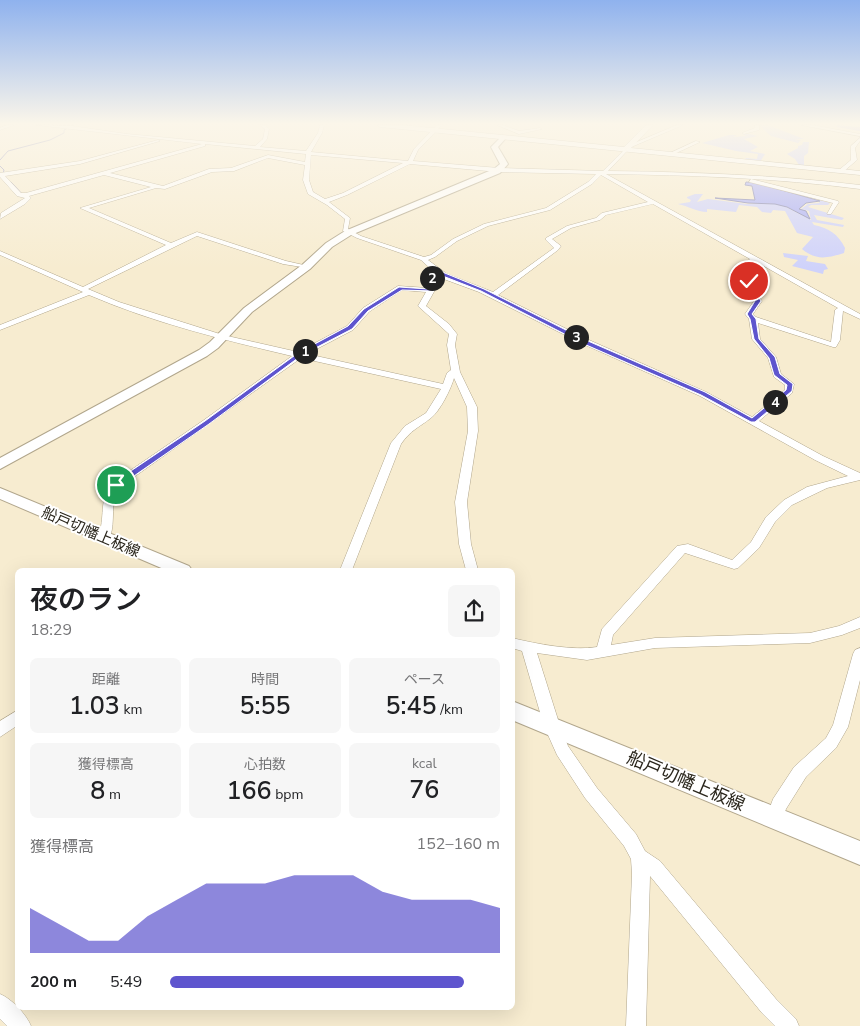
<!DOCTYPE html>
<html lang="ja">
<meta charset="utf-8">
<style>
body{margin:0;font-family:"Nunito Sans","Noto Sans JP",sans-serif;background:#f6f6f6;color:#202124;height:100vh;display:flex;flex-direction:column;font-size:19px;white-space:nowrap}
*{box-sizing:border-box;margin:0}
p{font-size:16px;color:#757577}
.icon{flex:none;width:28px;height:28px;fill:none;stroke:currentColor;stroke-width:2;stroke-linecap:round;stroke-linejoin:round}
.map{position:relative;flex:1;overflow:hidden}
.side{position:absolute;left:15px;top:568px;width:500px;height:442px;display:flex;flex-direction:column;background:#fff;border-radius:8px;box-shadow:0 5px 20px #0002}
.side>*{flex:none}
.pin{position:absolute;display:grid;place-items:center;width:42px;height:42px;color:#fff;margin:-21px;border:2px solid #fff;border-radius:50%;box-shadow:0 1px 5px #0007}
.km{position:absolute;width:25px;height:25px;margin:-12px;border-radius:50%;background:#222;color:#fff;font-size:14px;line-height:25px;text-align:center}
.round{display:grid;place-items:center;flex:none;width:52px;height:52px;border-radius:8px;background:#f6f6f6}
.head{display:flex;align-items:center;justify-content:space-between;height:85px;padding:0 15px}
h1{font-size:28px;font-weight:600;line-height:38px}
.stats{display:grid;grid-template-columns:repeat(3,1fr);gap:8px;height:85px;padding:5px 15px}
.stats div{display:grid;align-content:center;border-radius:8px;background:#f6f6f6;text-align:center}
.stats b{font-size:25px;font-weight:600}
.stats small{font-size:14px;font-weight:400}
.stats p{font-size:14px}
.chart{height:140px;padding:10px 15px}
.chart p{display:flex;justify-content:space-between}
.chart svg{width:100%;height:90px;margin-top:5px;fill:#5e55ce;opacity:.7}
ul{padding:0 15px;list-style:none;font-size:16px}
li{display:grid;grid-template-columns:80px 60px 1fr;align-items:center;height:38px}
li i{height:12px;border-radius:6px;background:#5e55ce}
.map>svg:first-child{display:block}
.green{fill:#cfd2fb}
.water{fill:#abaff8;stroke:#8486b6}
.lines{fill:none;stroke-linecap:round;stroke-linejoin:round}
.stream{stroke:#8486b6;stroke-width:1}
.river{fill:#abaff8;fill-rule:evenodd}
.street-casing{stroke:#b1a68c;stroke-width:1}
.secondary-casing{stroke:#b1a68c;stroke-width:2}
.primary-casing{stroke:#b1a68c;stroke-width:1}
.street{fill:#fff;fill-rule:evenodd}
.secondary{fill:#fff;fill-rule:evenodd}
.primary{fill:#fff;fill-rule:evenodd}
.route{fill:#5e55ce;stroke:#fff}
.labels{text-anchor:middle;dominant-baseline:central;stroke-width:4;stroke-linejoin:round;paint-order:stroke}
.street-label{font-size:15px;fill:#2a261c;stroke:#fff}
.near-street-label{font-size:18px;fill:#2a261c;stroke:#fff}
</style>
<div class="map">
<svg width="860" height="1026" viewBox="0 0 860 1026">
<rect width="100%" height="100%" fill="#f7ecd0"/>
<!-- green -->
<g class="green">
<polygon points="759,125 768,125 804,139 795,139 801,140 798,143 771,136"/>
<polygon points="745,133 758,136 744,139 758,147 750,151 765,154 760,162 744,160 746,158 757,159 758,154 736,151 702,143 729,135 737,135 733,137 746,136 743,134"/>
<polygon points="803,142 809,142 808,153 804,156 804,166 799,165 795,159 787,154 798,148 798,146 802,145"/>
<path d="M 695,194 L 703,194 L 697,202 L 708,199 L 747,204 L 775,204 L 786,207 L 811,220 L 809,211 L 801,209 L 808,204 L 819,203 L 820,201 L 816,199 L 830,203 L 828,205 L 811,205 L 808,207 L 844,218 L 842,220 L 814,215 L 817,220 L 844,225 L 843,227 L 812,222 L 814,225 C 829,228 838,234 845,248 L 844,253 C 828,258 816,261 802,249 L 813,237 L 797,233 L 785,211 L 773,210 L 771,213 L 762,212 L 757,207 L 739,205 L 736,212 L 707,209 L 707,212 C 697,212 688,206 678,204 L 690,202 L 691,200 L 687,198 L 687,197 Z"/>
<polygon points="783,253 808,256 806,261 825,264 828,269 824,270 823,274 792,266 798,260 784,257"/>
</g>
<!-- water -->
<polygon class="water" points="746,182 757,183 820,201 806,203 799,209 806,211 810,219 787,207 775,204 748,203 715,198 755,200 752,186 745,185"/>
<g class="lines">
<!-- stream -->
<g class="stream">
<polyline points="71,126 73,125"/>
<polyline points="0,160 8,151 50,140 64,133 64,130 68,128"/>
<polyline points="0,166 4,170 3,174"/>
<polyline points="11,182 23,195"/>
</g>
<!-- river -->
<polygon class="river" points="836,125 860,127 860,131 837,127"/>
<defs>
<g id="street">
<polygon points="7,125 14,125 0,130 0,128"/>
<path d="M 36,125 L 72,126 L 127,134 L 255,146 L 263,139 L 265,129 L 260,125 L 265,125 L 269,129 L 267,139 L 260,147 L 306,151 L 318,133 L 320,125 L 324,125 L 322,133 L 311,152 L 408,161 L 414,149 L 437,125 L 442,125 L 418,150 L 413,161 L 499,168 L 603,171 L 625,149 L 627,151 L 608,171 C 693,172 776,175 860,185 L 860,189 C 775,178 691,175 606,174 L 860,314 L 860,319 L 843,311 L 840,340 L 836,347 L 833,347 L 758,323 L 760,339 L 776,357 L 781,374 L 794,384 L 792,393 L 759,421 L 823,456 L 860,473 L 860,480 L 827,488 L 792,505 L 775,522 L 759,548 L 738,568 L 734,569 L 685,553 L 613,635 L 611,645 L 655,638 L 810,633 L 839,626 L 860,617 L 860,628 L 842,635 L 810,643 L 655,648 L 587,660 L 537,653 L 560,726 L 568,746 L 597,788 L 636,834 L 645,851 L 660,861 L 776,999 L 796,1019 L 799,1026 L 775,1026 L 762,1013 L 650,876 L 646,1026 L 626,1026 L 632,874 L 631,859 L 624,846 L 585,798 L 557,755 L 544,726 L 522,651 L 512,648 L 512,638 C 537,644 573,651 597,647 L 602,629 L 677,546 L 688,544 L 732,560 L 751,542 L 766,517 L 784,500 L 807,487 L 848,476 L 815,460 L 700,396 L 583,344 L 479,292 L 441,278 L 436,274 L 435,290 L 426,306 L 449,324 L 457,334 L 455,345 L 460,372 L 477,407 L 478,431 L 467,502 L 471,544 L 478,570 L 466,570 L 459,544 L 455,502 L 468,431 L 467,407 L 454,378 C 451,389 440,411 431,418 C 418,428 411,430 401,444 L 352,570 L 340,570 L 391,443 L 405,426 L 426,413 L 441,389 L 301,358 L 120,487 C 109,502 116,521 110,537 L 104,541 L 100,540 L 98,537 C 106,517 98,501 112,483 L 204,420 L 292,356 C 224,340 154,323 89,295 L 0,330 L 0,325 L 83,292 L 0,255 L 0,251 L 83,287 L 166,245 L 80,208 L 151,187 L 104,175 L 29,196 L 31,198 L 25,204 L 0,219 L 1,213 L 25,198 L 17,196 L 0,177 L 0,173 L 80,161 L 158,140 L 160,141 L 80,164 L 5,176 L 21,193 L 26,193 L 202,144 ZM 205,144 L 306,154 L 305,162 L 268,155 L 231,168 L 209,169 L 163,186 L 110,173 L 205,146 ZM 311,155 L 403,163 L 343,193 L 325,199 L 313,192 L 309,180 ZM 268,158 L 305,165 L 303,180 L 308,194 L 327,205 L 345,219 L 343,231 L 357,238 L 421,260 L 432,270 L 429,273 L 428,288 L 398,286 L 363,308 L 347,326 L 298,352 L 223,335 L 119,302 L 88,289 L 197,236 L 283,264 L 308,268 L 308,266 L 286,261 L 197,232 L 171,243 L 89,208 L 156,188 L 165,189 L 212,172 L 234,171 ZM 410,164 L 499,172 L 596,174 L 588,182 L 546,208 L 484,224 L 453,239 L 431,255 L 424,257 L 361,236 L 348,229 L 350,218 L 329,202 L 347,195 ZM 601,175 L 648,202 L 602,213 L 596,218 L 567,226 L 546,238 L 546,240 L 554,248 L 493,292 L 447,274 L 428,260 L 435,257 L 457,241 L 488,226 L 550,210 L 592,184 ZM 653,204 L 750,259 L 744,264 L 745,281 L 750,286 L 750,296 L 754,301 L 745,314 L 749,319 L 752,339 L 768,358 L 774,377 L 785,385 L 785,390 L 752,417 L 706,392 L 589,340 L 498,295 L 558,250 L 561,246 L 552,239 L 571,228 L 600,220 L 606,215 ZM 755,261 L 838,308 L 835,310 L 831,342 L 756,317 L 753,314 L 762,301 L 758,296 L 758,286 L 753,280 L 751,265 ZM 402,290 L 426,292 L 418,306 L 449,334 L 447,345 L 451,370 L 447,373 L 443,384 L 307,354 L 353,330 L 369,312 Z"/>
<polygon points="497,125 503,125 519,131 540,128 542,129 519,134"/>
<polygon points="677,125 683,125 629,148 625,147"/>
<polygon points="755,125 759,125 759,130 744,134 742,133 755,128"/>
<polygon points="801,125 812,125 860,134 860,136"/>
<polygon points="860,138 860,141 855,148 857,160 843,172 839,172 839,170 851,160 851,146"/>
<polygon points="696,141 700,142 672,155 668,154"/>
<polygon points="751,179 838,201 839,202 831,214 827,214 833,203 749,182"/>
<polygon points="860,648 860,680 848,727 836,748 806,777 786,809 780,824 774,826 768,824 766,818 773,799 794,767 826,738 833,725 853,654 855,650"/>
<polygon points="18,710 18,725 0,737 0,721"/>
<path d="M 0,994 C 12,999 26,1014 31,1026 L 7,1026 L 0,1019 Z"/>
</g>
<g id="secondary">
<polygon points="501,137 506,138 498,147 508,164 500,173 351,235 332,247 310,269 252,312 218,348 207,356 0,469 0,458 199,350 210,342 244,308 302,265 326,243 345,231 494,169 500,164 491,147"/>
<polygon points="0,488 189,566 192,570 166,570 0,499"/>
<polygon points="512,701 860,841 860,865 512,720"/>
</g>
<polygon id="primary" points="377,125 402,125 624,147 646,125 653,125 631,148 860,171 860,175 380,127"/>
</defs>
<!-- street casing -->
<use href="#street" class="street-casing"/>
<!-- secondary casing -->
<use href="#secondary" class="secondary-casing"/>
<!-- primary casing -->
<use href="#primary" class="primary-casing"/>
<!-- street -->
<use href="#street" class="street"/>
<!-- secondary -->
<use href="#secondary" class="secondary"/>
<!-- primary -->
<use href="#primary" class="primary"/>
</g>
<!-- sky -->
<linearGradient id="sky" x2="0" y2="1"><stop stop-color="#8fb2ee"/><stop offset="0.46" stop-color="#fbf6ea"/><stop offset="1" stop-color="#fbf6ea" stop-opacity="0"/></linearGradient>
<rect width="860" height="269" fill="url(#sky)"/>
<!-- route -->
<path class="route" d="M 435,269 L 484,289 L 588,341 L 705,392 L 752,418 L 786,390 L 787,385 L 774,375 L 769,358 L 754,339 L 750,319 L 747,314 L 755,301 C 750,294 752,288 747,281 L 751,280 C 758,287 755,294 761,301 L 752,314 L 756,319 L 759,339 L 775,357 L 780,374 L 793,384 L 792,391 L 755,422 L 751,422 L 701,395 L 584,344 L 481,291 L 435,273 L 433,291 L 402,290 L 368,311 L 352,329 L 302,355 L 209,424 L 118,487 L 113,487 L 113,483 L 205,421 L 298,353 L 348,326 L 364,309 L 399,287 L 428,289 L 430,273 Z"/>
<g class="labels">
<!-- street labels -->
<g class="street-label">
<text transform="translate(91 532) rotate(23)">船戸切幡上板線</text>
</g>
<!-- near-street labels -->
<g class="near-street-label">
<text transform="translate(686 781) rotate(23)">船戸切幡上板線</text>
</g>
</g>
</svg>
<div class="pin" style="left:116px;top:485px;background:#1e9e55"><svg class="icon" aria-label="arrive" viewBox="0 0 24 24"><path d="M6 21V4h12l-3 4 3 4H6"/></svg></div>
<div class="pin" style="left:749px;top:281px;background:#d93025"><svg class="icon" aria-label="check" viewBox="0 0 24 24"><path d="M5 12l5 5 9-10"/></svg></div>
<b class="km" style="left:305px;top:351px">1</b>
<b class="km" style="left:432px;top:278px">2</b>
<b class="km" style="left:576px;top:337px">3</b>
<b class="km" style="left:775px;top:402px">4</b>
<section class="side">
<div class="head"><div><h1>夜のラン</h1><p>18:29</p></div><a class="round"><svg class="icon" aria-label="share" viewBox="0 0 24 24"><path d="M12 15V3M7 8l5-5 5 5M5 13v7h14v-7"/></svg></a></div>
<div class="stats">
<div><p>距離</p><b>1.03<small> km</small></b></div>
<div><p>時間</p><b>5:55</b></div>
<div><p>ペース</p><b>5:45<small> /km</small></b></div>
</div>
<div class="stats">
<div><p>獲得標高</p><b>8<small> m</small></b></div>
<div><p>心拍数</p><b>166<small> bpm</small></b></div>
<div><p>kcal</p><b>76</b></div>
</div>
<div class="chart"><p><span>獲得標高</span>152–160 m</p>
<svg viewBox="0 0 160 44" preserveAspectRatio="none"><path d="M0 44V22L10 30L20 38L30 38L40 26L50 18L60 10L70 10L80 10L90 6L100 6L110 6L120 14L130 18L140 18L150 18L160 22V44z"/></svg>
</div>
<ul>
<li><b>200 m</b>5:49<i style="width:89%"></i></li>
</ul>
</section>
</div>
